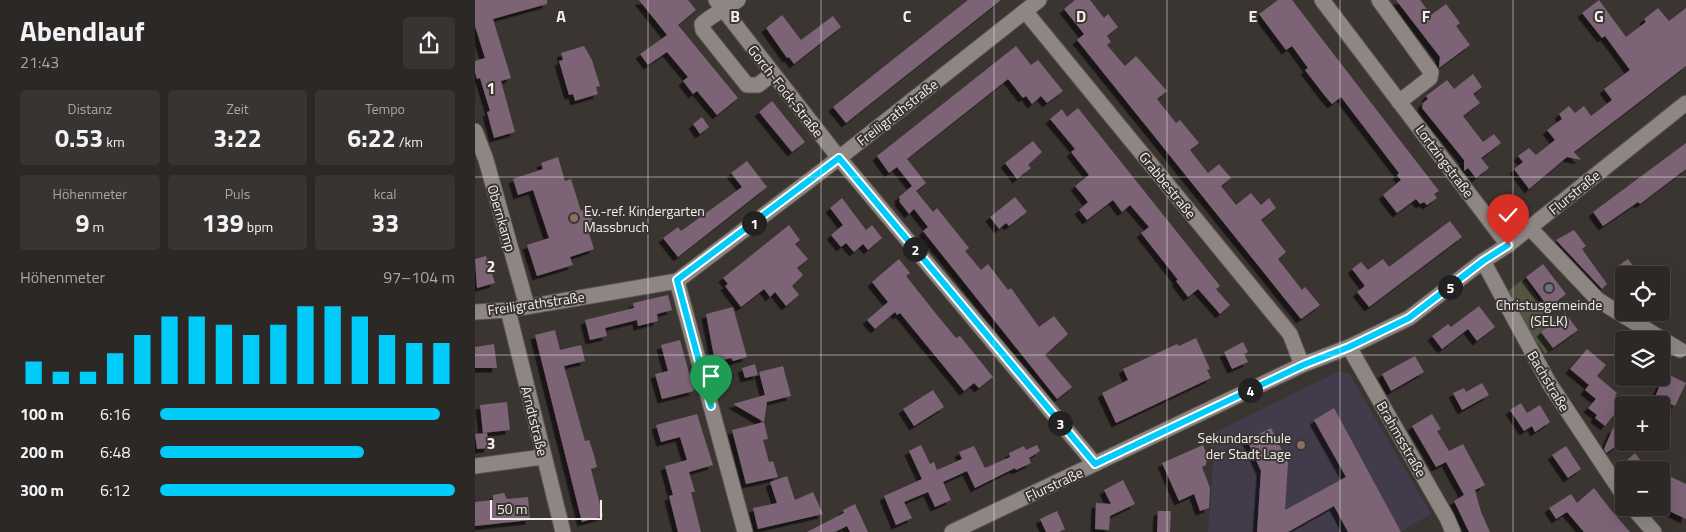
<!DOCTYPE html>
<html lang="de">
<meta charset="utf-8">
<style>
body{margin:0;font-family:"Titillium Web",sans-serif;background:#383432;color:#f1f3f6;height:100vh;display:flex;flex-direction:column;font-size:19px;white-space:nowrap}
*{box-sizing:border-box;margin:0}
p{font-size:16px;color:#a6a6a7}
.icon{flex:none;width:28px;height:28px;fill:none;stroke:currentColor;stroke-width:2;stroke-linecap:round;stroke-linejoin:round}
.map{position:relative;flex:1;overflow:hidden}
.side{display:flex;flex-direction:column;background:#2c2826;width:475px}
.side>*{flex:none}
.tools{position:absolute;left:1140px;top:266px;display:grid;gap:10px}
.tools a{display:grid;place-items:center;width:55px;height:55px;border-radius:5px;background:#2c2826;box-shadow:0 5px 20px #0002,0 0 0 1px #484443;font-size:25px}
.scale{position:absolute;left:15px;bottom:12px;width:112px;box-sizing:border-box;padding-left:5px;border:2px solid #f1eeeb;border-top:0;font-size:14px;line-height:18px;white-space:nowrap;color:#f1eeeb;-webkit-text-stroke:4px #3b3532;paint-order:stroke}
.pin{position:absolute;display:grid;place-items:center;width:42px;height:42px;color:#fff;margin:-51px -21px;border-radius:50% 50% 50% 0;rotate:-45deg;box-shadow:0 0 5px #0007}
.pin .icon{rotate:45deg}
.km{position:absolute;width:25px;height:25px;margin:-12px;border-radius:50%;background:#222;color:#fff;font-size:14px;line-height:25px;text-align:center}
.round{display:grid;place-items:center;flex:none;width:52px;height:52px;border-radius:5px;background:#383432}
.head{display:flex;align-items:center;justify-content:space-between;height:85px;padding:0 20px}
h1{font-size:28px;font-weight:700;line-height:38px}
.metrics{display:grid;grid-template-columns:repeat(3,1fr);gap:8px;height:85px;padding:5px 20px}
.metrics div{display:grid;align-content:center;border-radius:5px;background:#383432;text-align:center}
.metrics b{font-size:25px;font-weight:700}
.metrics small{font-size:14px;font-weight:400}
.metrics p{font-size:14px}
.chart{height:140px;padding:10px 20px}
.chart p{display:flex;justify-content:space-between}
.chart svg{width:100%;height:90px;margin-top:5px;stroke:#00cbf9;stroke-width:6}
ul{padding:0 20px;list-style:none;font-size:16px}
li{display:grid;grid-template-columns:80px 60px 1fr;align-items:center;height:38px}
li i{height:12px;border-radius:6px;background:#00cbf9}
main{display:flex;flex:1;min-height:0}
.map>svg:first-child{display:block}
.education{fill:#413b4c}
.green{fill:#535442}
.building{fill:#7b6376;filter:url(#shadow)}
.lines{fill:none;stroke-linecap:round;stroke-linejoin:round}
.minor-casing{stroke:#585350;stroke-width:17}
.minor{stroke:#8d8683;stroke-width:15}
.route-casing{stroke:#fff;stroke-width:10}
.route{stroke:#00cbf9;stroke-width:6}
.grid{fill:none;stroke:#f1eeeb;stroke-width:1;stroke-opacity:0.55}
.education-dot{fill:#8d6e63;stroke:#3b3532;stroke-width:2}
.worship-dot{fill:#6b7280;stroke:#3b3532;stroke-width:2}
.labels{text-anchor:middle;dominant-baseline:central;stroke-width:4;stroke-linejoin:round;paint-order:stroke}
.street-label{font-size:14px;fill:#f1eeeb;stroke:#3b3532}
.poi-label{font-size:14px;fill:#f1eeeb;stroke:#3b3532;text-anchor:start}
.grid-label{font-size:16px;text-anchor:middle;font-weight:bold;fill:#f1eeeb;stroke:#3b3532;stroke-width:4;stroke-linejoin:round;paint-order:stroke}
</style>
<main>
<section class="side">
<div class="head"><div><h1>Abendlauf</h1><p>21:43</p></div><a class="round"><svg class="icon" aria-label="share" viewBox="0 0 24 24"><path d="M12 15V3M7 8l5-5 5 5M5 13v7h14v-7"/></svg></a></div>
<div class="metrics">
<div><p>Distanz</p><b>0.53<small> km</small></b></div>
<div><p>Zeit</p><b>3:22</b></div>
<div><p>Tempo</p><b>6:22<small> /km</small></b></div>
</div>
<div class="metrics">
<div><p>Höhenmeter</p><b>9<small> m</small></b></div>
<div><p>Puls</p><b>139<small> bpm</small></b></div>
<div><p>kcal</p><b>33</b></div>
</div>
<div class="chart"><p><span>Höhenmeter</span>97–104 m</p>
<svg viewBox="0 0 160 44" preserveAspectRatio="none"><path d="M5 44V33M15 44V38M25 44V38M35 44V29M45 44V20M55 44V11M65 44V11M75 44V15M85 44V20M95 44V15M105 44V6M115 44V6M125 44V11M135 44V20M145 44V24M155 44V24"/></svg>
</div>
<ul>
<li><b>100 m</b>6:16<i style="width:95%"></i></li>
<li><b>200 m</b>6:48<i style="width:69%"></i></li>
<li><b>300 m</b>6:12<i style="width:100%"></i></li>
</ul>
</section>
<div class="map">
<svg width="1211" height="532" viewBox="0 0 1211 532">
<defs>
<filter id="shadow"><feDropShadow dx="-4.5" dy="4.5" stdDeviation="0" flood-color="#0009"/></filter>
</defs>
<rect width="100%" height="100%" fill="#3b3532"/>
<!-- education -->
<polygon class="education" points="863,372 874,373 956,514 925,532 733,532 739,454 732,436"/>
<!-- green -->
<polygon class="green" points="1047,280 1052,282 1078,322 1066,332 1078,348 1070,354 1063,343 1059,344 1032,292"/>
<!-- building -->
<g class="building">
<polygon points="0,0 72,0 72,4 18,19 36,78 26,81 40,132 19,138 12,112 15,111 5,78 2,79 0,72 0,61 10,58 0,26"/>
<polygon points="164,0 213,0 221,10 203,25 263,98 242,115 222,91 218,94 208,81 213,77 192,52 173,65 165,54 192,35"/>
<polygon points="493,0 526,0 371,123 358,107"/>
<polygon points="600,0 615,0 629,18 633,14 643,27 632,36 636,42 632,45 650,66 661,56 692,91 682,99 701,123 705,120 724,143 715,150 733,173 744,164 756,178 746,186 761,205 776,193 786,205 794,198 801,208 786,220 811,252 803,259 827,290 830,287 845,305 826,319 602,40 609,34 589,9"/>
<polygon points="803,0 817,0 964,191 959,194 962,198 952,205 949,202 945,204 941,199 922,213 908,195 926,180 922,175 924,173 866,97 857,104 850,96 830,70 833,68 817,46 811,50 784,14"/>
<polygon points="921,0 945,0 956,15 971,4 985,23 981,26 995,45 964,68 965,57"/>
<polygon points="1124,0 1151,37 1171,22 1169,19 1183,8 1194,21 1211,8 1211,66 1099,152 1106,160 1092,157 1054,189 1039,169 1048,162 1043,156 1054,148 1061,155 1080,140 1072,130 1087,119 1084,114 1094,106 1100,113 1109,106 1116,116 1137,100 1129,89 1155,70 1130,36 1127,38 1107,13"/>
<polygon points="307,15 326,40 358,16 366,27 319,64 314,57 312,58 291,28"/>
<polygon points="109,46 117,60 125,86 121,87 123,94 100,101 98,94 94,95 84,61 88,60 86,53"/>
<polygon points="541,46 556,65 563,60 588,91 572,103 566,96 557,104 551,96 548,98 533,79 432,159 451,183 441,191 458,212 462,208 494,248 490,251 506,270 513,264 533,290 536,288 564,327 579,316 593,334 570,355 597,387 582,399 448,231 453,227 439,209 434,214 424,201 425,200 424,197 437,186 422,167 414,173 402,156"/>
<polygon points="998,74 1007,87 998,94 1005,103 988,116 1008,142 1019,134 1026,143 1006,158 1014,168 1001,178 993,168 989,171 989,160 947,108 948,103 953,99 951,96 972,80 979,89"/>
<polygon points="297,101 330,142 317,152 284,112"/>
<polygon points="603,108 745,286 741,289 755,305 745,314 723,289 713,297 701,281 703,280 666,233 674,227 655,205 647,212 638,200 612,220 604,210 613,202 600,186 614,175 596,152 600,149 575,119 587,109 592,117"/>
<polygon points="227,117 234,127 225,134 218,124"/>
<polygon points="558,141 567,152 553,165 556,168 542,179 530,163"/>
<polygon points="1211,143 1211,169 1165,204 1163,202 1128,226 1118,212"/>
<polygon points="83,157 90,181 96,179 106,211 114,208 119,225 112,227 119,249 95,257 98,265 62,276 52,245 74,238 58,190 43,195 38,179 68,169 66,163"/>
<polygon points="272,161 292,187 203,257 188,238 203,227 206,231 267,187 256,173"/>
<polygon points="540,197 552,212 534,226 531,223 524,229 515,217"/>
<polygon points="367,198 391,230 397,225 407,238 393,250 388,244 379,252 371,243 366,247 356,235 368,225 355,208"/>
<polygon points="975,221 987,237 894,307 882,292 890,286 877,269 886,262 893,270 908,259 914,267"/>
<polygon points="314,225 325,240 320,244 333,259 322,268 328,275 317,286 324,295 311,306 300,292 295,297 289,289 266,307 250,286 253,284 248,278"/>
<polygon points="1099,230 1111,246 1107,249 1132,284 1127,289 1081,240"/>
<polygon points="11,256 20,283 2,288 0,259"/>
<polygon points="424,259 435,273 431,276 462,315 481,338 485,336 518,377 504,388 499,383 489,391 425,313 422,315 420,312 400,329 392,320 413,302 397,282"/>
<polygon points="1153,259 1165,275 1150,275 1143,266"/>
<polygon points="1068,264 1091,294 1074,308 1051,277"/>
<polygon points="193,295 197,310 182,314 183,321 163,326 162,320 130,328 132,336 115,340 110,320 159,308 158,303"/>
<polygon points="1004,306 1020,327 1002,341 993,329 967,349 957,336 973,324 976,327"/>
<polygon points="258,307 272,357 258,361 256,358 240,362 231,314"/>
<polygon points="1090,313 1103,330 1078,348 1066,332"/>
<polygon points="80,330 85,350 106,345 110,361 89,366 110,441 114,440 119,455 122,467 116,469 128,516 107,522 60,335"/>
<polygon points="721,338 735,369 732,370 736,378 641,423 627,393 653,380 648,369 702,344 704,346"/>
<polygon points="205,340 219,391 187,399 180,374 193,371 186,345"/>
<polygon points="768,342 773,352 769,354 773,362 757,369 749,352"/>
<polygon points="19,344 22,368 0,368 0,347"/>
<polygon points="1112,349 1131,365 1122,376 1142,393 1140,396 1145,400 1142,402 1146,406 1130,426 1120,418 1122,415 1113,408 1121,399 1110,390 1114,385 1095,369"/>
<polygon points="940,356 949,372 916,391 907,374"/>
<polygon points="280,364 283,375 270,378 267,368"/>
<polygon points="308,366 316,396 292,402 289,422 258,404 290,395 284,372"/>
<polygon points="1190,373 1211,383 1200,406 1180,397"/>
<polygon points="1007,383 1014,395 987,410 978,393 989,388 991,392"/>
<polygon points="458,390 469,407 439,426 428,409"/>
<polygon points="32,402 35,430 8,433 5,405"/>
<polygon points="1046,403 1052,413 1065,405 1075,422 1060,432 1057,426 1049,431 1035,410"/>
<polygon points="859,408 926,532 873,532 859,506 813,532 782,532 786,471 772,440 796,428 813,463 810,510 871,477 839,420"/>
<polygon points="222,414 238,465 214,472 220,492 216,492 226,532 203,532 194,496 198,495 190,466 212,460 205,437 186,442 181,425"/>
<polygon points="957,414 966,429 962,431 974,451 988,444 1010,485 1000,490 1006,512 1015,532 994,532 979,501 989,495 971,462 961,467 937,426"/>
<polygon points="289,422 293,439 288,440 294,462 298,461 303,477 271,484 257,430"/>
<polygon points="1138,428 1149,433 1149,441 1131,453 1129,449"/>
<polygon points="12,433 14,448 2,449 0,434"/>
<polygon points="446,445 455,464 459,462 462,470 487,459 484,452 499,446 510,468 535,457 534,453 549,446 551,450 562,445 565,451 554,458 556,463 541,470 540,468 500,488 492,471 468,482 476,500 460,507 453,492 429,502 437,518 421,525 409,496 447,479 434,451"/>
<polygon points="728,445 732,455 731,465 727,467 735,488 734,508 725,511 719,494 704,501 687,463"/>
<polygon points="1091,446 1106,469 1093,478 1077,455"/>
<polygon points="1160,453 1173,470 1143,470 1142,469"/>
<polygon points="1186,472 1211,484 1211,519 1186,507"/>
<polygon points="312,476 320,500 338,492 348,514 283,529 278,508 302,503 295,482"/>
<polygon points="648,480 660,504 635,516 634,530 620,529 621,503 636,504 629,490"/>
<polygon points="1119,488 1136,510 1155,532 1109,532 1092,512 1081,519 1074,508 1096,494 1102,503"/>
<polygon points="29,493 32,499 53,497 55,520 0,526 0,502 18,500 18,495"/>
<polygon points="380,504 393,532 375,532 372,526 360,532 332,532 369,513 368,510"/>
<polygon points="582,511 590,529 584,532 571,532 565,519"/>
<polygon points="683,511 696,511 695,532 682,532"/>
</g>
<g class="lines">
<defs>
<g id="minor">
<polyline points="241,0 364,158 620,464"/>
<path d="M 263,0 C 251,9 238,14 227,24 L 228,30 L 272,85 L 283,85 L 297,74"/>
<polyline points="847,0 1033,245"/>
<polyline points="904,0 956,72 955,78 924,102"/>
<polyline points="550,11 815,334 827,365"/>
<polyline points="0,131 11,160 52,306"/>
<polyline points="1055,228 1123,300 1205,350"/>
<polyline points="1008,261 1074,383 1149,496"/>
<polyline points="202,281 270,532"/>
<polyline points="33,310 88,532"/>
<polyline points="0,312 33,310 202,281 364,158 564,0"/>
<polyline points="874,347 972,518 978,532"/>
<polyline points="0,466 68,457"/>
<polyline points="1158,508 1179,532"/>
<polyline points="477,532 827,365 874,347 934,318 1008,261 1033,245 1211,103"/>
</g>
</defs>
<!-- minor casing -->
<use href="#minor" class="minor-casing"/>
<!-- minor -->
<use href="#minor" class="minor"/>
</g>
<g class="lines">
<defs>
<polyline id="route" points="236,406 202,280 364,158 620,464 828,365 874,347 934,318 1008,261 1033,245"/>
</defs>
<!-- route casing -->
<use href="#route" class="route-casing"/>
<!-- route -->
<use href="#route" class="route"/>
</g>
<!-- grid -->
<path class="grid" d="M 173,0 L 173,532M 346,0 L 346,532M 519,0 L 519,532M 692,0 L 692,532M 865,0 L 865,532M 1038,0 L 1038,532M 0,177 L 1211,177M 0,355 L 1149,355M 1186,355 L 1211,355"/>
<!-- markers -->
<g class="education-dot">
<circle cx="99" cy="218" r="5"/>
<circle cx="826" cy="445" r="5"/>
</g>
<circle class="worship-dot" cx="1074" cy="288" r="5"/>
<g class="labels">
<!-- street labels -->
<g class="street-label">
<text transform="translate(311 91) rotate(52)">Gorch-Fock-Straße</text>
<text transform="translate(422 112) rotate(-38)">Freiligrathstraße</text>
<text transform="translate(970 161) rotate(53)">Lortzingstraße</text>
<text transform="translate(693 185) rotate(51)">Grabbestraße</text>
<text transform="translate(1099 192) rotate(-39)">Flurstraße</text>
<text transform="translate(27 218) rotate(74)">Obernkamp</text>
<text transform="translate(61 303) rotate(-8)">Freiligrathstraße</text>
<text transform="translate(1074 381) rotate(59)">Bachstraße</text>
<text transform="translate(60 421) rotate(76)">Arndtstraße</text>
<text transform="translate(927 439) rotate(60)">Brahmsstraße</text>
<text transform="translate(579 484) rotate(-25)">Flurstraße</text>
</g>
<!-- poi labels -->
<g class="poi-label">
<text x="109" y="210">Ev.-ref. Kindergarten<tspan x="109" dy="16">Massbruch</tspan></text>
<text x="1074" y="304" text-anchor="middle">Christusgemeinde<tspan x="1074" dy="16">(SELK)</tspan></text>
<text x="816" y="437" text-anchor="end">Sekundarschule<tspan x="816" dy="16">der Stadt Lage</tspan></text>
</g>
</g>
<g class="grid-label">
<text x="86" y="22">A</text>
<text x="260" y="22">B</text>
<text x="432" y="22">C</text>
<text x="606" y="22">D</text>
<text x="778" y="22">E</text>
<text x="951" y="22">F</text>
<text x="1124" y="22">G</text>
<text x="16" y="94">1</text>
<text x="16" y="272">2</text>
<text x="16" y="449">3</text>
</g>
</svg>
<div class="tools">
<a><svg class="icon" aria-label="locate" viewBox="0 0 24 24"><circle cx="12" cy="12" r="6"/><path d="M12 2v4M12 18v4M2 12h4M18 12h4"/></svg></a>
<a><svg class="icon" aria-label="layers" viewBox="0 0 24 24"><path d="M12 4l9 5-9 5-9-5zM3 14l9 5 9-5"/></svg></a>
<a>+</a>
<a>−</a>
</div>
<div class="scale">50 m</div>
<div class="pin" style="left:236px;top:406px;background:#1e9e55"><svg class="icon" aria-label="arrive" viewBox="0 0 24 24"><path d="M6 21V4h12l-3 4 3 4H6"/></svg></div>
<div class="pin" style="left:1033px;top:245px;background:#d93025"><svg class="icon" aria-label="check" viewBox="0 0 24 24"><path d="M5 12l5 5 9-10"/></svg></div>
<b class="km" style="left:279px;top:223px">1</b>
<b class="km" style="left:440px;top:249px">2</b>
<b class="km" style="left:585px;top:423px">3</b>
<b class="km" style="left:775px;top:390px">4</b>
<b class="km" style="left:975px;top:287px">5</b>
</div>
</main>
